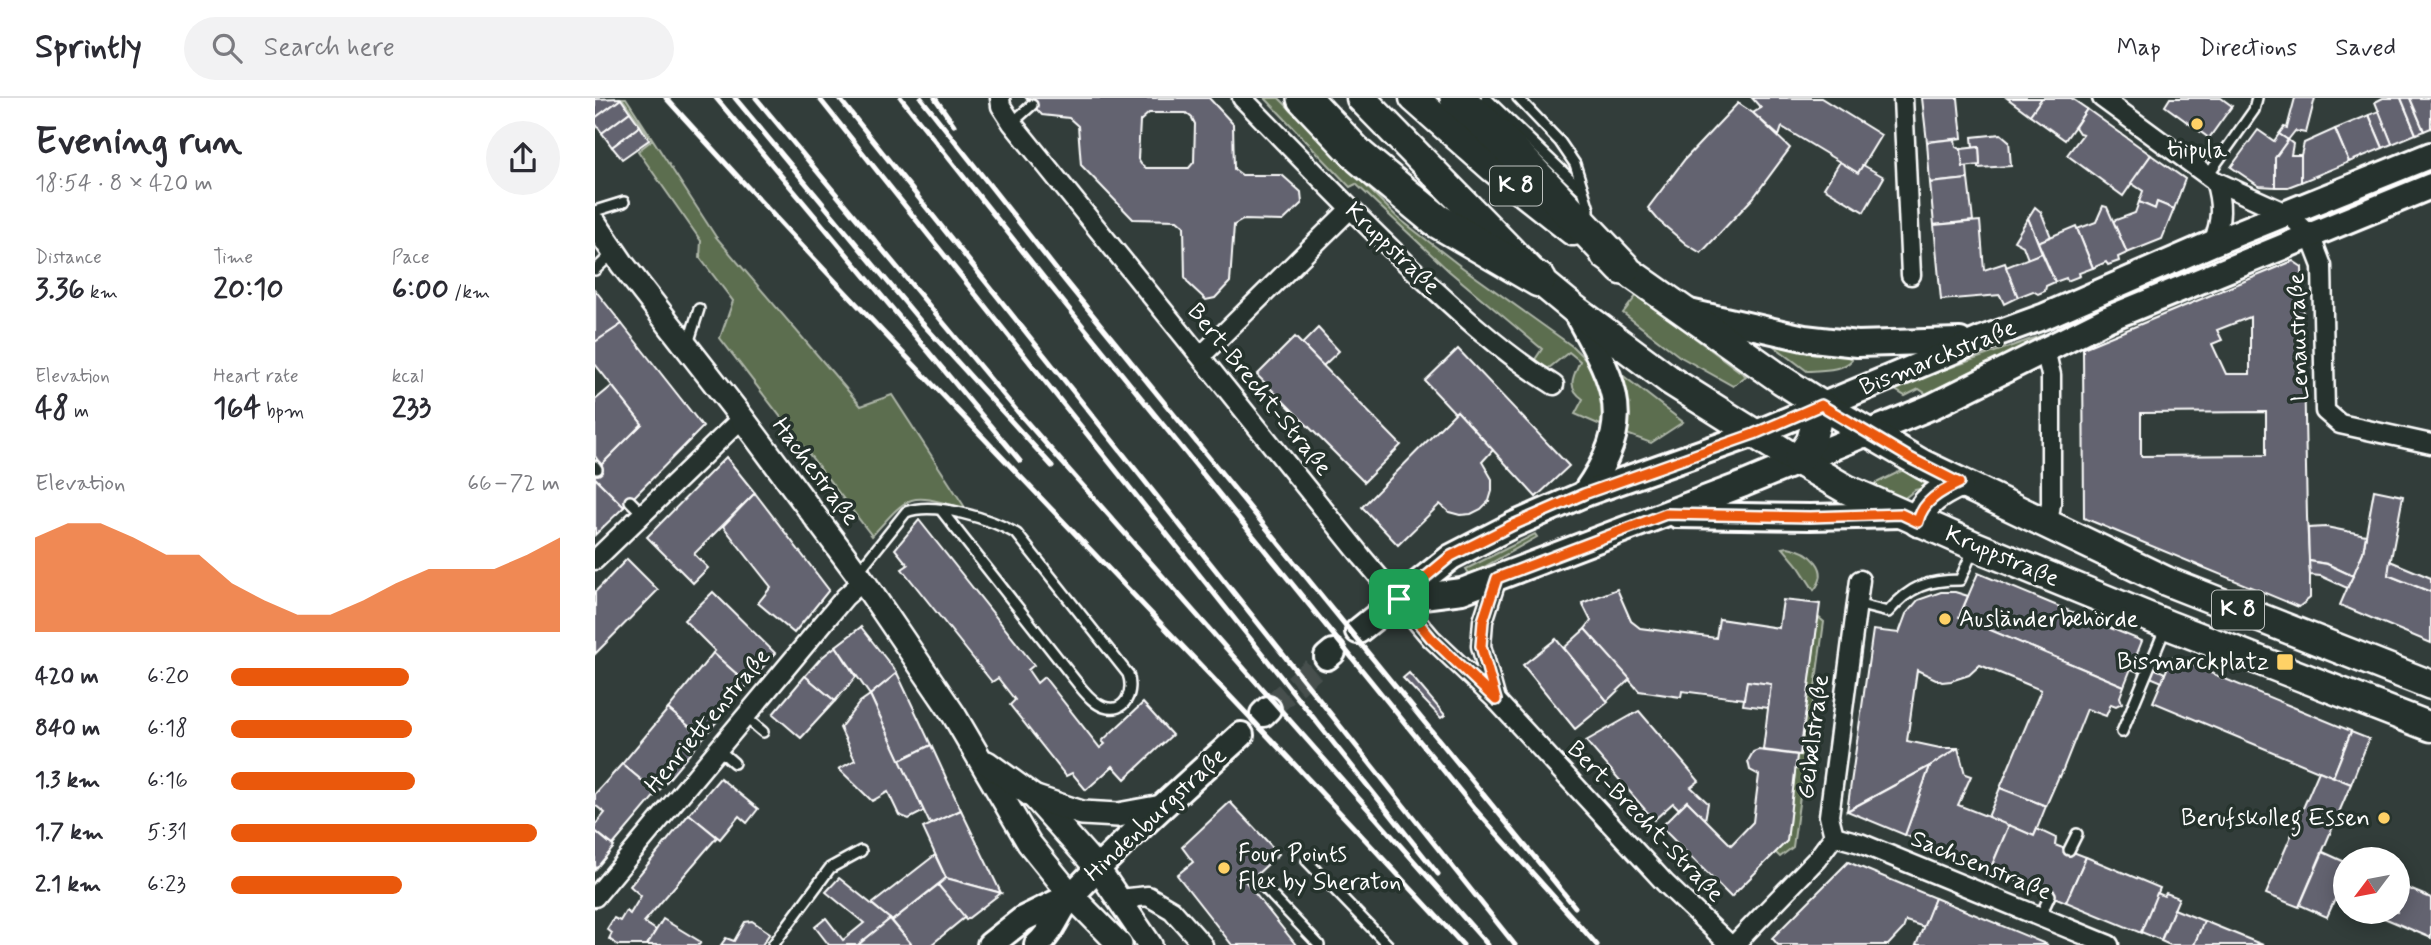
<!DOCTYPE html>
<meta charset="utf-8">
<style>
body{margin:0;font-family:Mynerve,sans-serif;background:#f2f2f3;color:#2b2b33;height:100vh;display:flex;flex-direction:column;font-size:26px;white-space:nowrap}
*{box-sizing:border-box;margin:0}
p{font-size:23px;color:#7c7c81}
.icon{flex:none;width:38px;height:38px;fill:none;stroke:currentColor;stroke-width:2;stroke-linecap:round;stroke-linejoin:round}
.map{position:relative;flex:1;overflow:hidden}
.details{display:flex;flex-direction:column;background:#fff;width:595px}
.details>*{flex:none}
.needle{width:46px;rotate:238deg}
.fabs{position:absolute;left:1738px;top:749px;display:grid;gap:14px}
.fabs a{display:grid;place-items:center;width:77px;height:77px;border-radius:50%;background:#fff;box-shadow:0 4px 18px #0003;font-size:35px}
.pin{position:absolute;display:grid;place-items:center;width:60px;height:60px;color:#fff;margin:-30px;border-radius:14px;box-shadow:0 4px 10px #0006}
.round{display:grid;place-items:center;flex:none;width:74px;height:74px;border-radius:37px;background:#f2f2f3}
.head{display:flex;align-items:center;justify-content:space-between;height:119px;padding:0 35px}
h1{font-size:38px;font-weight:700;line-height:52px}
.metrics{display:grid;grid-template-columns:repeat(3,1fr);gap:10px;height:119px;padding:7px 35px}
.metrics div{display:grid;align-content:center}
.metrics b{font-size:30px;font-weight:700}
.metrics small{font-size:19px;font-weight:400}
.metrics p{font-size:19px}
.chart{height:196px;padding:14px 35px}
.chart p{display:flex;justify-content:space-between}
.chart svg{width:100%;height:126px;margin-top:7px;fill:#ea580c;opacity:.7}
ul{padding:0 35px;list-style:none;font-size:23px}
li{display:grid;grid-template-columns:112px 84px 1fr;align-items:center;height:52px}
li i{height:18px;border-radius:9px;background:#ea580c}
header{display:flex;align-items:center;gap:42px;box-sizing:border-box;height:98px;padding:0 35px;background:#fff;border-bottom:2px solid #e1e1e2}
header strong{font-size:33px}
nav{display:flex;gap:38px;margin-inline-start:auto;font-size:24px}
.search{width:490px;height:63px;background:#f2f2f3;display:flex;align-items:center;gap:18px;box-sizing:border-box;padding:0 24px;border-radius:38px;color:#7c7c81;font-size:26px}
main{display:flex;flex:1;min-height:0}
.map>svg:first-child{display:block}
.grass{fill:#5c6e50;stroke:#aeb6a8;stroke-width:2}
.building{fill:#64636f;stroke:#fff;stroke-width:2;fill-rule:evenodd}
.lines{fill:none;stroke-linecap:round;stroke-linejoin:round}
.secondary-tunnel{stroke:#46504e;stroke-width:24;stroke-dasharray:24 12;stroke-linecap:butt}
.service-casing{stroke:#fff;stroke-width:14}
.minor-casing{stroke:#fff;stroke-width:23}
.tertiary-casing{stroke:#fff;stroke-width:28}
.secondary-casing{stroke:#fff;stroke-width:30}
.primary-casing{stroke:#fff;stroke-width:33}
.motorway-casing{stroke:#fff;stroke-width:38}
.service{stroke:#26332d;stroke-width:9}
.minor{stroke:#26332d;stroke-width:18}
.tertiary{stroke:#26332d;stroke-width:23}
.secondary{stroke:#26332d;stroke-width:24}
.primary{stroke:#26332d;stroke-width:28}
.motorway{stroke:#26332d;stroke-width:33}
.rail{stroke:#fff;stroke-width:5}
.route-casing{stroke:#fff;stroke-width:14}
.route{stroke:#ea580c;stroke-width:9}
.poi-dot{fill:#ffd166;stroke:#26332d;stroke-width:2.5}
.labels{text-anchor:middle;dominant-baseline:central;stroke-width:7;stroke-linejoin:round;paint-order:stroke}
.shield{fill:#26332d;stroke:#bec2c0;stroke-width:2}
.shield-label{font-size:23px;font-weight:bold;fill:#fff}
.poi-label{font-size:24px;fill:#fff;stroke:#26332d;text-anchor:start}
.street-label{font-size:24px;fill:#fff;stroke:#26332d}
</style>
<header>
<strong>Sprintly</strong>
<div class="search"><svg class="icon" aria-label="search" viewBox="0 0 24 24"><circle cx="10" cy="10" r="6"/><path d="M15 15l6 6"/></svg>Search here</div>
<nav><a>Map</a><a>Directions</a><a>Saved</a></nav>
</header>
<main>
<section class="details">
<div class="head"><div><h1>Evening run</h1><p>18:54 · 8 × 420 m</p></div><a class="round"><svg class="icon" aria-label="share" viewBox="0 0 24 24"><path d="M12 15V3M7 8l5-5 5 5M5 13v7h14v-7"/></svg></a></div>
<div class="metrics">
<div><p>Distance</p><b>3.36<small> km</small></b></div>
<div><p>Time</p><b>20:10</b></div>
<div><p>Pace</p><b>6:00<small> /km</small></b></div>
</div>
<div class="metrics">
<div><p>Elevation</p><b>48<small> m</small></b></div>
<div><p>Heart rate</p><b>164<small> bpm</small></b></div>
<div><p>kcal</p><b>233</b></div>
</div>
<div class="chart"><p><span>Elevation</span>66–72 m</p>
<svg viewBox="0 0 160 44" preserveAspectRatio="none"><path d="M0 44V11L10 6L20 6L30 11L40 17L50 17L60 27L70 33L80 38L90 38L100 33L110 27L120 22L130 22L140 22L150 17L160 11V44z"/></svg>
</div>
<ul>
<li><b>420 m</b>6:20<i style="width:54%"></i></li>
<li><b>840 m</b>6:18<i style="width:55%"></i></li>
<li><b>1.3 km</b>6:16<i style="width:56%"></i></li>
<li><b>1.7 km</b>5:31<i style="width:93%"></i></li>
<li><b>2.1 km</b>6:23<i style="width:52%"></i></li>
</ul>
</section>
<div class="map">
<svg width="1836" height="847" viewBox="0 0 1836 847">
<rect width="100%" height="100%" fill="#323d3a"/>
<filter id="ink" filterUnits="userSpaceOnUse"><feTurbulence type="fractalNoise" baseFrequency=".0143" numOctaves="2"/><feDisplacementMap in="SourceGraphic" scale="14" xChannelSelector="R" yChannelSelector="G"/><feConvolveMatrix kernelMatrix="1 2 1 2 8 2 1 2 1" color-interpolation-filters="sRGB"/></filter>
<g filter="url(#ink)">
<!-- grass -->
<g class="grass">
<path d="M 27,0 L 31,0 L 121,139 L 266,308 L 297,297 L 371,411 C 314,395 317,393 277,438 L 125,240 L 138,203 L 105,160 L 106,143 L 43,53 L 57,42 Z"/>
<path d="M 670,0 L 684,0 L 802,119 L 864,167 L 977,248 L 987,258 L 998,271 L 1012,299 L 1010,329 L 980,316 L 988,301 C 971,289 978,279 985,263 L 974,254 L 954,270 L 944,269 L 939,263 L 947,251 L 854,173 L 761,86 L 755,89 Z"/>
<polygon points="1042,197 1151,278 1138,288 1084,258 1028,215"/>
<polygon points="1448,237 1446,242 1385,271 1336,299 1324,291 1310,298 1297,290"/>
<path d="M 1175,245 L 1214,255 L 1256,258 L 1257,262 C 1247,273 1227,272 1212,273 Z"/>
<polygon points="1026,276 1088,324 1056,345 1029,335 1024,279"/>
<polygon points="1308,372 1335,389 1320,392 1306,403 1275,388"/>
<polygon points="940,436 942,439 875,477 871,471"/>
<path d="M 1193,449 C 1215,453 1237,471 1219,492 L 1204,469 L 1188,450 Z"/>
<polygon points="1223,519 1229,524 1198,749 1185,759 1180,754 1192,743 1202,657 1205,656"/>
</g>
<!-- building -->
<g class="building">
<polygon points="25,0 26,1 0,20 0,1"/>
<path d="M 431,0 L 614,0 L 638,26 L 639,71 L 647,77 L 687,77 L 706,94 L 707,105 L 688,123 L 648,122 L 639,127 L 635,184 L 620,200 L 611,202 L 594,186 L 590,180 L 589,128 L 582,122 L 538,121 L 486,67 L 483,28 L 474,20 L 447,17 ZM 554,15 L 591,15 L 597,20 L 600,26 L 599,64 L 594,70 L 551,70 L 546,66 L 543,61 L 545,23 Z"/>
<polygon points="1157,0 1226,0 1286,37 1263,75 1187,29 1184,38 1158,15 1166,10"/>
<polygon points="1327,0 1363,0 1367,40 1332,44"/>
<polygon points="1412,0 1447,0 1435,17"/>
<polygon points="1447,0 1476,0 1492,11 1470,42 1435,17"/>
<polygon points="1575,0 1626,0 1637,8 1614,40 1570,8"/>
<polygon points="1700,0 1720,0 1711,35 1700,33 1693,42 1684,36 1689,29 1692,30"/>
<polygon points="1788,0 1806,0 1821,36 1797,46 1780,4"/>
<polygon points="1806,0 1815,0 1829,33 1821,36"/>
<polygon points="1815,0 1836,0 1836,30 1829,33"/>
<polygon points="26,1 35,14 7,35 0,25 0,20"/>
<polygon points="1143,5 1158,15 1195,50 1158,100 1106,155 1091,146 1064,123 1053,110 1090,61"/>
<polygon points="1492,11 1556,57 1528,98 1472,57 1488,36 1484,35 1480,29"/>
<polygon points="1784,13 1797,46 1788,50 1774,17"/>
<polygon points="35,14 45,28 17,49 7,35"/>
<polygon points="1774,17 1788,50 1754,64 1740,31"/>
<polygon points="45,28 54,42 27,61 17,49"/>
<polygon points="1740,31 1754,64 1706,84 1706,57 1709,45"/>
<polygon points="1663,32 1679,43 1684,36 1693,42 1680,60 1680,89 1664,88 1636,69"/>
<polygon points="1406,36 1414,43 1416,68 1383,70 1383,67 1385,67 1384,49 1378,50 1377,39"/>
<polygon points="1360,41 1361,49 1366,51 1368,69 1372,68 1373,81 1335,85 1332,44"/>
<polygon points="1693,42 1698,46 1696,57 1706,57 1706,84 1693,89 1680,89 1680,60"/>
<polygon points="1384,49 1385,67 1368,69 1366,51"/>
<polygon points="1556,57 1590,81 1579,111 1562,104 1560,111 1544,104 1548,93 1536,85"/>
<polygon points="1245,64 1263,75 1268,67 1289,79 1269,114 1229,90"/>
<polygon points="1373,81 1378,123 1339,127 1335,85"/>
<polygon points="1544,104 1560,111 1562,104 1579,111 1567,141 1532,155 1518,123 1540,115"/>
<polygon points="1508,108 1512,109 1532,155 1523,159 1524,163 1513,167 1511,164 1498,170 1482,131 1501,124"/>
<polygon points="1440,109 1446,114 1456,139 1443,144 1433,120"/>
<polygon points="1433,120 1447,155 1433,161 1428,148 1419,143"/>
<polygon points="1385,123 1389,172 1410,165 1423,199 1409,206 1405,197 1346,202 1339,127"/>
<polygon points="1481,128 1498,170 1484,175 1485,178 1472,183 1471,180 1460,184 1443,144"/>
<polygon points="1447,155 1460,184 1451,188 1450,193 1443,196 1438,193 1423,199 1411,169"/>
<path d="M 1698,163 L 1707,169 L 1712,419 L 1715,478 L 1715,500 L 1704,509 L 1489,420 L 1488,250 ZM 1655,219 L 1655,276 L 1631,276 L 1617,246 L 1627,242 L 1622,232 ZM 1671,314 L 1671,357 L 1546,358 L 1546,315 Z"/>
<polygon points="0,192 27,226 0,244"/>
<polygon points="27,226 108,329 29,409 0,380 0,373 47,326 0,266 0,244"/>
<polygon points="723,230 744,253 728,268 707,246"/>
<polygon points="700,239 806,347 769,384 662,277"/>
<polygon points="863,251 974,368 941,399 862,313 860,315 830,283"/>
<polygon points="17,288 47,326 6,367 0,358 0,302"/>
<polygon points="862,313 898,352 887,364 897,381 897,393 894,403 886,411 876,416 865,417 854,414 845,406 803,447 767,409"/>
<polygon points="131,359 160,395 99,456 113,470 98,485 52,439"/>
<polygon points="0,380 29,409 0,437"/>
<polygon points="1779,392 1808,398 1793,477 1836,494 1836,545 1745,507 1768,454"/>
<polygon points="160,395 234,492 199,535 163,505 176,489 128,428"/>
<polygon points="324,422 439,567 433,572 442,585 449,579 505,650 510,646 507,643 548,605 577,637 530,681 518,668 491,692 477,675 471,678 415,607 420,602 403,580 397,584 307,471 313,467 300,451"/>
<polygon points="1731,429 1771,437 1768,454 1758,478 1732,466 1714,463 1713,430"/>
<polygon points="32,461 63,492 0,556 0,494"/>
<polygon points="1714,463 1732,466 1758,478 1752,490 1726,478 1715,477"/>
<polygon points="1795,463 1836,480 1836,494 1793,477"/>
<polygon points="1383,475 1547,543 1529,588 1364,519"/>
<polygon points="1022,491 1036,523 1045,530 1121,540 1124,521 1184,530 1188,502 1225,506 1205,657 1168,652 1176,586 1152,583 1149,601 1087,593 1086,599 1044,593 990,531 996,523 987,505"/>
<polygon points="118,494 180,555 153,586 118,555 120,553 89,522"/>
<polygon points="1346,494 1360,494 1373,498 1364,519 1529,588 1525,599 1527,605 1521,608 1516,606 1511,618 1492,611 1465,679 1464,678 1451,708 1405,690 1446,592 1385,567 1374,577 1356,583 1347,584 1322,572 1312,643 1345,650 1363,650 1335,668 1252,713 1278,532 1304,535 1311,516 1323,502"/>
<polygon points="266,529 302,575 275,597 241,548"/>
<polygon points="990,531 1035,581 1012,603 969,550"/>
<polygon points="961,541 1013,604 980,631 928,567"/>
<polygon points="241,548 261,579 240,603 210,578 225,561"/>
<polygon points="118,555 153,586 108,640 73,611"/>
<polygon points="1577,559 1756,633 1738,679 1558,604"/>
<polygon points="1540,562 1570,575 1567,584 1536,571"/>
<polygon points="302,575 336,647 305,662 275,597"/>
<polygon points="814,575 850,617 846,620 808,580"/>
<polygon points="210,578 240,603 206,640 178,616"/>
<polygon points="1152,583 1176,586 1173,610 1148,607"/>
<polygon points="275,597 329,713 314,721 304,717 293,694 277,703 244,671 260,662 245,630 265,604"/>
<polygon points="73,611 108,640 62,695 27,666"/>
<polygon points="1044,613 1104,683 1096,689 1113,705 1110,722 1092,703 1084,711 1078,705 1059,722 991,643"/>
<polygon points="1756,634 1774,641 1756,686 1738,679"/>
<polygon points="336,647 366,712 335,726 305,662"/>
<polygon points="1363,650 1370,676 1376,678 1363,707 1414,727 1395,772 1356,760 1347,753 1310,737 1335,668"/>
<polygon points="1163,652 1202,657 1192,743 1136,799 1066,729 1092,703 1136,747 1158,724 1164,677 1155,672 1153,663 1158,654"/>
<polygon points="27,666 62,695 18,747 0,733 0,727 10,715 0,707 0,696"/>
<polygon points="1335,668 1310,737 1252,713"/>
<polygon points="1724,673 1756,686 1704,809 1671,796"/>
<polygon points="125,680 163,711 152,725 144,718 125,741 94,716"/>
<polygon points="1405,690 1451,708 1439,738 1393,719"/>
<polygon points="635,704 684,756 659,779 658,777 650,783 701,847 637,847 582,777 598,764 587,749"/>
<polygon points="366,712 406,795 351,780 328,730"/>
<polygon points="94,716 122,739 49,824 61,832 52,847 23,847 14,841 17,835 12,831 19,820 25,823 31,813 35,816 46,798 35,788"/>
<polygon points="1414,727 1439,738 1442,731 1461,740 1460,747 1491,759 1471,804 1395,772"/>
<polygon points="0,733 19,749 0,772"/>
<polygon points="1728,754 1750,764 1750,803 1741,799 1732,819 1705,807"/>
<polygon points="340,757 351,780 297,823 277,806"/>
<polygon points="1491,759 1565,790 1546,835 1471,804"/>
<polygon points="1253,764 1340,800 1329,829 1311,823 1308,831 1293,847 1183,847 1177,840"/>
<polygon points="244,780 295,821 263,847 234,847 220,829 231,820 248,842 269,825 231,794"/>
<polygon points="351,780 406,795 371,822 343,787"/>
<polygon points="1802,786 1836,800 1836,840 1775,814 1802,814"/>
<polygon points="343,787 370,819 336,847 317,847 297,823"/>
<polygon points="1562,795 1569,798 1571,795 1584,800 1566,842 1546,834"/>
<polygon points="1340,800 1453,847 1321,847"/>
<polygon points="1579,811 1609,823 1599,847 1575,847 1566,843"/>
<polygon points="68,821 106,844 104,847 52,847"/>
<polygon points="295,821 317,847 263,847"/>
<polygon points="157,823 175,835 167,847 126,847 131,840 139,843 150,824"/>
<polygon points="1609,823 1668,847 1599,847"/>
</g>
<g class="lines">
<!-- secondary-tunnel -->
<polyline class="secondary-tunnel" points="673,611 732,559"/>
<defs>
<g id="service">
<polyline points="891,0 986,91"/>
<polyline points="923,0 965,44 980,66 994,111 994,122"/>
<polyline points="417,25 437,7"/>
<polyline points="1613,77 1659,12 1662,0"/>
<polyline points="0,113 29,104"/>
<polyline points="0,172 19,154"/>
<polyline points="93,246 104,211"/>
<polyline points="0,368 2,371"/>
<polyline points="35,403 47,415"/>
<path d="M 263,474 L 311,414 C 339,403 397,421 422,436 L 533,576 C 539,593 531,616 509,609 C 500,606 493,598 487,591 L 346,412"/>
<path d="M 1261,506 L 1293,514 C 1315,488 1333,482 1365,482 L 1379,450"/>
<polyline points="149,618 168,634"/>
<polyline points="1527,634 1570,531"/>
<polyline points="122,650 139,665"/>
<polyline points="1474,752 1482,736"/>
<polyline points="712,763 793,847"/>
<polyline points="664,784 724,847"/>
<polyline points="1445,819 1455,797"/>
<polyline points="178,847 235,770 266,753"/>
</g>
<g id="minor">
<polyline points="405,0 406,8 417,25 767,459 836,540 901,602 1070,785 1135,847"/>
<path d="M 647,0 C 701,55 754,111 810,164 C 857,208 904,253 959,287"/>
<polyline points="1308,0 1316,177"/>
<polyline points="1507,0 1620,83 1693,116 1715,137 1727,168 1730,313 1745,326 1836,346"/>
<path d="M 1618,145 C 1627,122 1627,105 1620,83"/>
<polyline points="1450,251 1456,277 1456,405 1453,428"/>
<polyline points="606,258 755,111"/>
<polyline points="0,462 147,320"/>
<polyline points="901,602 886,548 888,523 902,480"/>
<polyline points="1239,738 1265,745 1514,847"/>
<polyline points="0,799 250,499 268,483"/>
<polyline points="524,801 553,798 577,812 608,847"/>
<polyline points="1139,847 1222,761 1239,738 1234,718 1265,482"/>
</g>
<g id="tertiary">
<polyline points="0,126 28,167 147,320 268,483 359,617 434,745 476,797 525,847"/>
<polyline points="392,665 440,700 503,771 555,847"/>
<polyline points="441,700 487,715 523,717 567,709"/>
</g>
<g id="secondary">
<path d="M 979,211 C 1019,284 1044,319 989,396"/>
<polyline points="1094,214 1209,240 1262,246 1365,243"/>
<polyline points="1082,417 1215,419 1306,417"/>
<polyline points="804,501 867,493 1149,386 1338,308 1512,221 1836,88"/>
<polyline points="763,533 856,459 918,427 989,396 1159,336 1387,241 1450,218 1618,145 1836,57"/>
<polyline points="732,559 738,554"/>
<polyline points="668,616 673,611"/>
<polyline points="395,847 428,821 475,798"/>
<path d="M 442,847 C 459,833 464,810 479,795 C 532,739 589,689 646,637"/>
</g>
<g id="primary">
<polyline points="766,0 944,182 978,210 1076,283 1203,363 1251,391 1380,448 1573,527 1836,629"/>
<polyline points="819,0 897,69 978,133"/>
<polyline points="1010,157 1187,282 1226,307 1327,366 1571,483 1836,587"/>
<polyline points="1203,363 1216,343 1226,307"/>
<path d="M 1323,424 C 1327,403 1347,393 1364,385"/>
</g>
<g id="motorway">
<polyline points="709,0 765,59 841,122 944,182"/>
<polyline points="862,0 898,33 1028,170"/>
</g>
</defs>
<!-- service casing -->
<use href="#service" class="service-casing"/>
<!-- minor casing -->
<use href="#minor" class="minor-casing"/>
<!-- tertiary casing -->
<use href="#tertiary" class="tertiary-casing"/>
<!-- secondary casing -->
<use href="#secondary" class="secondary-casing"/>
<!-- primary casing -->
<use href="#primary" class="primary-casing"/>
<!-- motorway casing -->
<use href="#motorway" class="motorway-casing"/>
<!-- service -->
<use href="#service" class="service"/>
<!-- minor -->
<use href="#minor" class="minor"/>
<!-- tertiary -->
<use href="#tertiary" class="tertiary"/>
<!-- secondary -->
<use href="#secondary" class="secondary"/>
<!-- primary -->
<use href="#primary" class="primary"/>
<!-- motorway -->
<use href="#motorway" class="motorway"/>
<!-- rail -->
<g class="rail">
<path d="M 71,0 C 331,287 606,561 868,847"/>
<polyline points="121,0 425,363"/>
<polyline points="140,0 327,225 457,368"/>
<polyline points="161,0 422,313 893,847"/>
<polyline points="224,0 843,776"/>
<polyline points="244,0 920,847"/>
<polyline points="306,0 449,180 878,709 1002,847"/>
<polyline points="326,0 471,184 980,809"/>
<polyline points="340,0 359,27"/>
</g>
</g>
</g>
<g class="lines" filter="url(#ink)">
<defs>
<path id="route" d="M 1226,307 L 1315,360 L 1364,385 C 1347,393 1327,403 1323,424 L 1306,416 L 1215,419 L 1071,416 L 902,480 L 888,523 L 886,548 L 901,602 L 836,540 L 804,501 L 856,458 L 918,427 L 989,396 L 1159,336 Z"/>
</defs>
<!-- route casing -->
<use href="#route" class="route-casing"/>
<!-- route -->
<use href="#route" class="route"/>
</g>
<!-- markers -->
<g class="poi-dot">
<circle cx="1602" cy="26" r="7"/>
<circle cx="1350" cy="521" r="7"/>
<rect x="1681" y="555" width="18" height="18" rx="3.5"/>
<circle cx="1789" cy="720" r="7"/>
<circle cx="629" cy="770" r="7"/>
</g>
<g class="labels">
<!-- shield labels -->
<g class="shield">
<rect x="895" y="68.5" width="52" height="39" rx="5"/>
<rect x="1617" y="492.5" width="52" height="39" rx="5"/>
</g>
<g class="shield-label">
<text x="921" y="88">K 8</text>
<text x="1643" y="512">K 8</text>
</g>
<!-- poi labels -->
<g class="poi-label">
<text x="1602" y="52" text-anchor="middle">tiipula</text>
<text x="1364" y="521">Ausländerbehörde</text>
<text x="1674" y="564" text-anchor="end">Bismarckplatz</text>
<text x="1775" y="720" text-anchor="end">Berufskolleg Essen</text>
<text x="643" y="756">Four Points<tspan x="643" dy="28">Flex by Sheraton</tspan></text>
</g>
<!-- street labels -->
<g class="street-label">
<text transform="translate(797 151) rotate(44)">Kruppstraße</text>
<text transform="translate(1704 239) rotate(-92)">Lenaustraße</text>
<text transform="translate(1343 260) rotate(-22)">Bismarckstraße</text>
<text transform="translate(664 292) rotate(51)">Bert-Brecht-Straße</text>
<text transform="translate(220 374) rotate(53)">Hachestraße</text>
<text transform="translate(1407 459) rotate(23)">Kruppstraße</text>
<text transform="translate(113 623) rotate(-50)">Henriettenstraße</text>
<text transform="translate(1219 639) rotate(-83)">Geibelstraße</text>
<text transform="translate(561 717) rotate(-43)">Hindenburgstraße</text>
<text transform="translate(1050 724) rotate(46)">Bert-Brecht-Straße</text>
<text transform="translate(1386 768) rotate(22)">Sachsenstraße</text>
</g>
</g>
</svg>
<div class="fabs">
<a><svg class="needle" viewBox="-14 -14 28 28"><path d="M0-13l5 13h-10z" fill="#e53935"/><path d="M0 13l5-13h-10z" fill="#7c7c81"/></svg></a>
</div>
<div class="pin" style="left:804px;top:501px;background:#1e9e55"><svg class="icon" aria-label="arrive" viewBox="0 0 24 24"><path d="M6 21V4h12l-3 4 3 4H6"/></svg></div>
</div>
</main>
